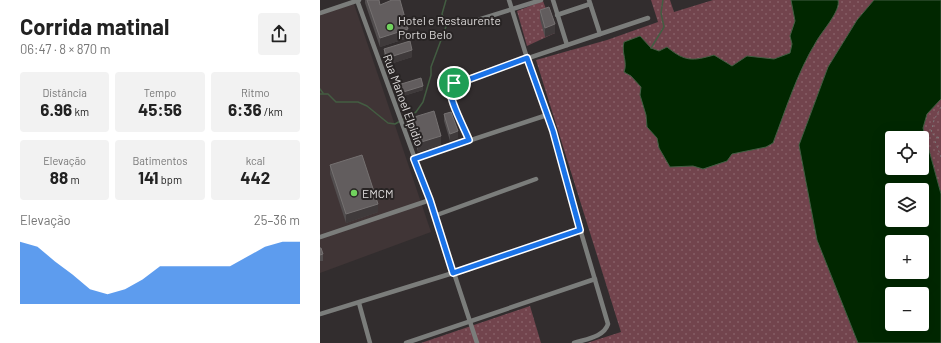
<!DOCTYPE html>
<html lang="pt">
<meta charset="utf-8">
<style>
body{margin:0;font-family:Barlow,sans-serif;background:#f2f2f2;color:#222;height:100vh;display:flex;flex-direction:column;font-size:15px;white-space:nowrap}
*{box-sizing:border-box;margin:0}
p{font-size:13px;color:#767676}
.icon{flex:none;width:22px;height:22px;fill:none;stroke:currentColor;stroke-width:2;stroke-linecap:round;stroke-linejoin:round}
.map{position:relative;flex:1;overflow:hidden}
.side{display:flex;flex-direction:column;background:#fff;width:320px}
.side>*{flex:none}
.buttons{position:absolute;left:565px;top:131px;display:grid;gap:8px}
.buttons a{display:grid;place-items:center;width:44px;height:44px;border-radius:4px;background:#fff;box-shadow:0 4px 16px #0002;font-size:20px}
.pin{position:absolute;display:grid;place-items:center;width:34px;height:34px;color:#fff;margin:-17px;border:2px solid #fff;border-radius:50%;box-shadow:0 1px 4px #0007}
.round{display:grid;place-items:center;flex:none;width:42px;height:42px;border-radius:4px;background:#f2f2f2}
.head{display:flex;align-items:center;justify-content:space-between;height:68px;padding:0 20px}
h1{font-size:22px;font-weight:700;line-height:30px}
.figures{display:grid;grid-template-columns:repeat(3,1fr);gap:6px;height:68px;padding:4px 20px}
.figures div{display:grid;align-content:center;border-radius:4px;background:#f2f2f2;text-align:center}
.figures b{font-size:17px;font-weight:700}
.figures small{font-size:11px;font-weight:400}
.figures p{font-size:11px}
.chart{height:112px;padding:8px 20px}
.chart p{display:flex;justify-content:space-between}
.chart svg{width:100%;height:72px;margin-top:4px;fill:#1a73e8;opacity:.7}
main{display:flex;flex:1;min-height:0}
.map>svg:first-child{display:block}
.built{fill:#403536}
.grass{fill:url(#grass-dots)}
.water{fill:#012700;stroke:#435d42;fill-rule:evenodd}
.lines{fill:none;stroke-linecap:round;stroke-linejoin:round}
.stream{stroke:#435d42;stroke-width:1.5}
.path{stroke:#7d797a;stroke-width:1;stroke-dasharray:2 3;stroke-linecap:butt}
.minor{stroke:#7b7d7b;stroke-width:4.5}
.wall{fill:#524e4f}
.shaded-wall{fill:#3f3a3b}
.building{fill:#625d5e;stroke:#757171}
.route-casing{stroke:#fff;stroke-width:8}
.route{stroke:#1a73e8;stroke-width:5}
.poi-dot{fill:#71d35e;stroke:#282424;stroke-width:1.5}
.labels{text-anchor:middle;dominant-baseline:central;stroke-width:4;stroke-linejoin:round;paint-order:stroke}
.poi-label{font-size:12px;fill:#dedbdb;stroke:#282424;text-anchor:start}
.street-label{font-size:12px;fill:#dedbdb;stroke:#282424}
</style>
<main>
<section class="side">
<div class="head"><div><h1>Corrida matinal</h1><p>06:47 · 8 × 870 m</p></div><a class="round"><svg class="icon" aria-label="share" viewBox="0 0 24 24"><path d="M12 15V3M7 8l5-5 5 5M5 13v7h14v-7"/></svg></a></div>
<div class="figures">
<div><p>Distância</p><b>6.96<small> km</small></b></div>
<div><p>Tempo</p><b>45:56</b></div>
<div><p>Ritmo</p><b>6:36<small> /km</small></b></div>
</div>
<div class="figures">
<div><p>Elevação</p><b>88<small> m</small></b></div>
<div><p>Batimentos</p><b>141<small> bpm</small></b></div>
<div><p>kcal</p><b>442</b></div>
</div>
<div class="chart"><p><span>Elevação</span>25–36 m</p>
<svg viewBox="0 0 160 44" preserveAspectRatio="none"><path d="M0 44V6L10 9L20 18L30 26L40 35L50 38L60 35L70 29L80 21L90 21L100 21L110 21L120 21L130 15L140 9L150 6L160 6V44z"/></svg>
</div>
</section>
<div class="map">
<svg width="621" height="343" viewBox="0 0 621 343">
<defs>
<pattern id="grass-dots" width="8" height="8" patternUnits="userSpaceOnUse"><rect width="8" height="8" fill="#72444d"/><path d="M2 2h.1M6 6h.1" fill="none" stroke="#865e66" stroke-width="1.8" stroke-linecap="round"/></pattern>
</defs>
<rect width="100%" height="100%" fill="#322d2e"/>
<!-- built -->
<polygon class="built" points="34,4 111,232 0,273 0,15"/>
<!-- grass -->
<g class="grass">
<polygon points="331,0 350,0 354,12 393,0 554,0 537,20 508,67 479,145 497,240 538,343 267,343 301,332 216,60 287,40 338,22"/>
<polygon points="223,1 235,33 207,46 197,11"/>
<polygon points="621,99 621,194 603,128 607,114"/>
<polygon points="210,306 221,343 101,343"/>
</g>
<!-- water -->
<g class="water">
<path d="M 471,0 L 518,0 C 521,11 502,31 496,42 C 477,73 466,109 453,143 L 446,147 L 412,154 L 407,161 L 383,169 L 373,166 L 350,167 L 339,148 L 337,138 L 327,127 L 326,115 L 320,95 L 321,87 L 311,76 L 304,72 C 308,62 301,53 304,42 L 320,36 L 331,48 L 339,51 L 347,47 C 365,62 373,61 394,55 L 412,66 L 427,56 L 454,59 L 470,53 L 472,44 L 470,36 L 475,21 Z"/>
<path d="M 554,0 L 621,0 L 621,99 L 607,114 L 603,128 L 621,194 L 621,343 L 538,343 L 497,240 L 479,145 L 508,67 L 537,20 ZM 572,138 L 602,138 L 602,168 L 572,168 ZM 572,190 L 602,190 L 602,220 L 572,220 ZM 572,242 L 602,242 L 602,272 L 572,272 ZM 572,294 L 602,294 L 602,324 L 572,324 Z"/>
</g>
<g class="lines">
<!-- stream -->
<g class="stream">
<polyline points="331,48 344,27 341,13 343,0"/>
<polyline points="0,89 3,93"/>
<polyline points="0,94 8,94 16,102 38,102 47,106 68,123 75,124 96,112 103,102 111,75 111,67 127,24 122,14 126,0"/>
</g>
<!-- path -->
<g class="path">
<polyline points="621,107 614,120 611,133 617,137 615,141 621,157"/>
<polyline points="617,137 621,138"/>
</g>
<!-- minor -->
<g class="minor">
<polyline points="37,0 110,200 157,343"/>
<path d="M 189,0 L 207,58 L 233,131 L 243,171 L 288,324 C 284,337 266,339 254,343"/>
<polyline points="233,0 247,45"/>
<polyline points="269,0 280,34"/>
<polyline points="0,13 39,0"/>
<polyline points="237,15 270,4"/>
<polyline points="145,24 221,0"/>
<polyline points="149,140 129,90 134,83 328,18"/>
<polyline points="94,159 227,115"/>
<polyline points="114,216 216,179"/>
<polyline points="0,237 110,200"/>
<polyline points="39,303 50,343"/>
<polyline points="0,314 133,273 260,230"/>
<polyline points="86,343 275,279"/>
</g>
</g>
<!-- wall -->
<g class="wall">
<polygon points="45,0 59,0 60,5 88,38 60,47 45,3"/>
<polygon points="220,10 235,33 225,37 220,19"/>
<polygon points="64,49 92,57 67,65 64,56"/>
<polygon points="78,85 103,90 80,97 78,90"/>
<polygon points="124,114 138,138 130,141 124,121"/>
<polygon points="91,118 121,145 98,152 91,127"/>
<polygon points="10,165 58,212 26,223 10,174"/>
<polygon points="0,248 3,254 3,261 0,261"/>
</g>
<!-- shaded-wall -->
<g class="shaded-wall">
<polygon points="235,24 235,33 225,37 225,28"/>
<polygon points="88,29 88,38 60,47 60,38"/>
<polygon points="92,50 92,57 67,65 67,58"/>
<polygon points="103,86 103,90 80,97 80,93"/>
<polygon points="138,131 138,138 130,141 130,134"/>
<polygon points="121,136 121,145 98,152 98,143"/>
<polygon points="58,204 58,212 26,223 26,214"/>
</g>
<!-- building -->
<g class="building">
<polygon points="47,0 59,0 60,5 72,0 80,0 88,29 60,38"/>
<polygon points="229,7 235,24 225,28 220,10"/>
<polygon points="90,41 92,50 67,58 64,49"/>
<polygon points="101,78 103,86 80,93 78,85"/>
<polygon points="114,111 121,136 98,143 91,118"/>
<polygon points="131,112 138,131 130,134 124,114"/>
<polygon points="42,155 58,204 26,214 10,165"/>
<polygon points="0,248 1,248 3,254 0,255"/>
</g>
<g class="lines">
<defs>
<path id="route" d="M 207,58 L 233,131 L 260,230 L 133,273 L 110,200 L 94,159 L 149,140 C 145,129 126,95 131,86 Z"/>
</defs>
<!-- route casing -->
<use href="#route" class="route-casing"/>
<!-- route -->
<use href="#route" class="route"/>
</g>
<!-- markers -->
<g class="poi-dot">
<circle cx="70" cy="27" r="4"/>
<circle cx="34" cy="193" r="4"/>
</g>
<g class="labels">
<!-- poi labels -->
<g class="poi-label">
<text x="78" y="20">Hotel e Restaurente<tspan x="78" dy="14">Porto Belo</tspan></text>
<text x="42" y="193">EMCM</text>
</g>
<!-- street labels -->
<g class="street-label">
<text transform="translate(84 100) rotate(70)">Rua Manoel Elpídio</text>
</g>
</g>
</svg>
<div class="buttons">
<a><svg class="icon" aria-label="locate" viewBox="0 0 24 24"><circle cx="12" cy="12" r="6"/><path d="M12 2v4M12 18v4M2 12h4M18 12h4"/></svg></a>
<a><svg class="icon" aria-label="layers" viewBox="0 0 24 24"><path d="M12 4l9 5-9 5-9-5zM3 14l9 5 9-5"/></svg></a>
<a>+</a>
<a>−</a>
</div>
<div class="pin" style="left:134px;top:83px;background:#1e9e55"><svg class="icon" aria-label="arrive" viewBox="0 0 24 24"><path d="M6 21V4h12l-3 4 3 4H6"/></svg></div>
</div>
</main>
